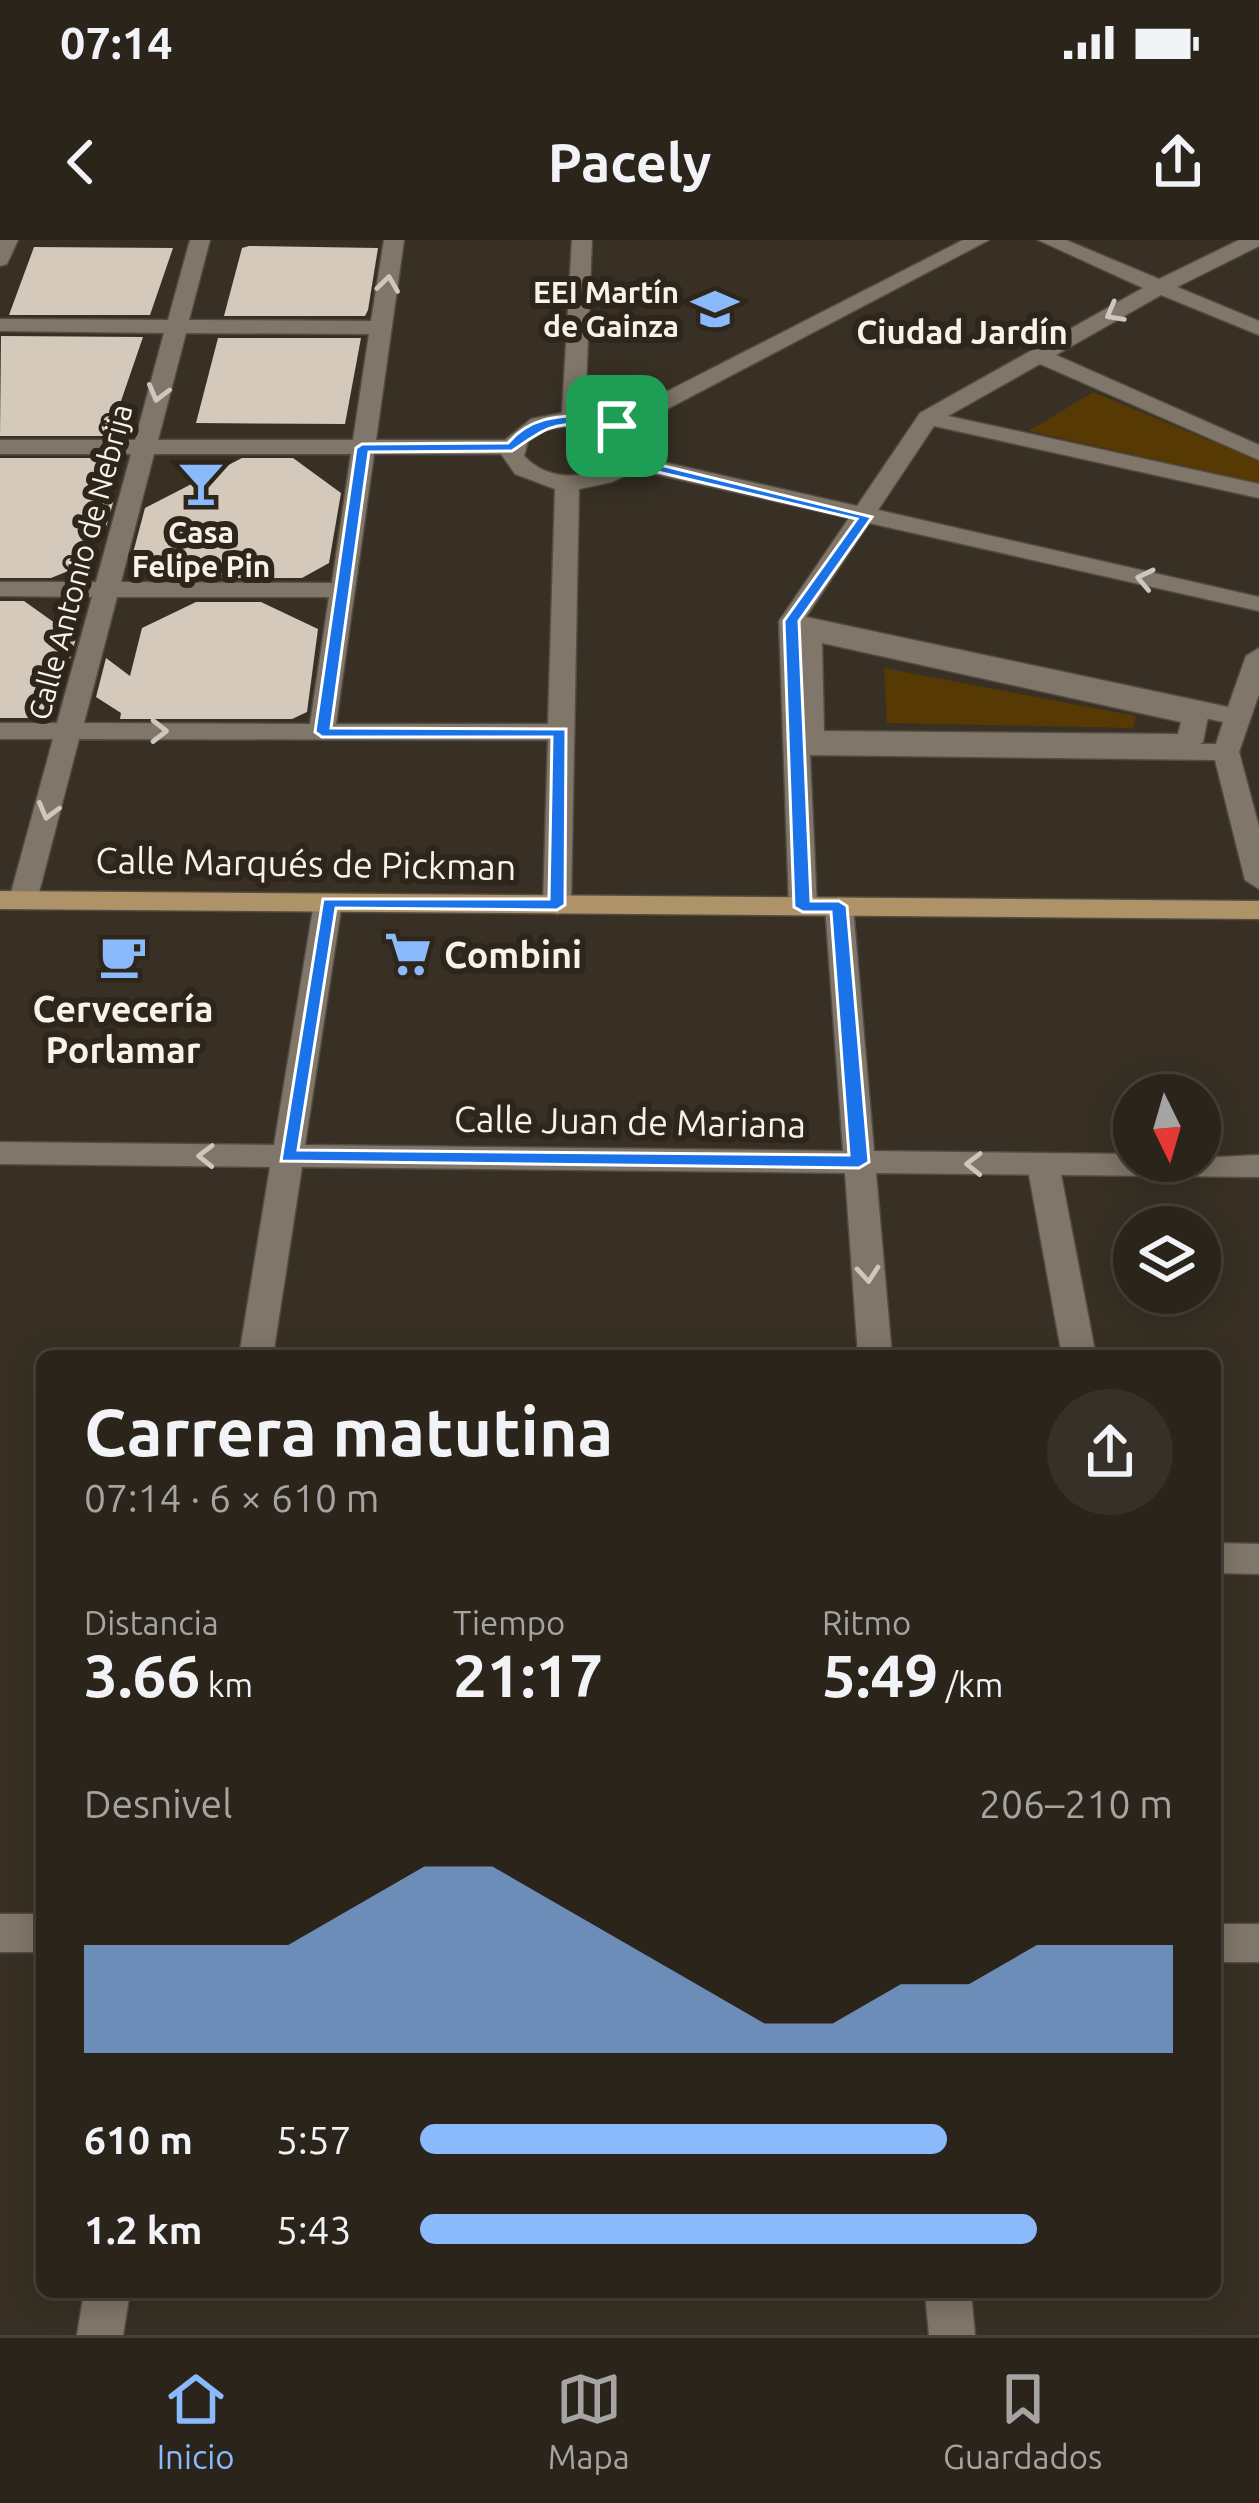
<!DOCTYPE html>
<html lang="es">
<meta charset="utf-8">
<style>
body{margin:0;font-family:Ubuntu,sans-serif;background:#363028;color:#f1f3f6;height:100vh;display:flex;flex-direction:column;font-size:45px;white-space:nowrap}
*{box-sizing:border-box;margin:0}
p{font-size:39px;color:#a5a4a3}
.icon{flex:none;width:66px;height:66px;fill:none;stroke:currentColor;stroke-width:2;stroke-linecap:round;stroke-linejoin:round}
.map{position:relative;flex:1;overflow:hidden}
.sheet{position:absolute;left:36px;top:1110px;width:1185px;height:948px;display:flex;flex-direction:column;background:#2a241b;border-radius:18px;box-shadow:0 6px 30px #0003,0 0 0 3px #46413a}
.sheet>*{flex:none}
.needle{width:78px;rotate:175deg}
.fabs{position:absolute;left:1113px;top:834px;display:grid;gap:24px}
.fabs a{display:grid;place-items:center;width:108px;height:108px;border-radius:50%;background:#2a241b;box-shadow:0 6px 30px #0003,0 0 0 3px #46413a;font-size:60px}
.pin{position:absolute;display:grid;place-items:center;width:102px;height:102px;color:#fff;margin:-51px;border-radius:24px;box-shadow:0 6px 18px #0006}
.round{display:grid;place-items:center;flex:none;width:126px;height:126px;border-radius:63px;background:#363028}
.headline{display:flex;align-items:center;justify-content:space-between;height:204px;padding:0 48px}
h1{font-size:66px;font-weight:700;line-height:90px}
.metrics{display:grid;grid-template-columns:repeat(3,1fr);gap:18px;height:204px;padding:12px 48px}
.metrics div{display:grid;align-content:center}
.metrics b{font-size:60px;font-weight:700}
.metrics small{font-size:33px;font-weight:400}
.metrics p{font-size:33px}
.chart{height:336px;padding:24px 48px}
.chart p{display:flex;justify-content:space-between}
.chart svg{width:100%;height:216px;margin-top:12px;fill:#8abafc;opacity:.7}
ul{padding:0 48px;list-style:none;font-size:39px}
li{display:grid;grid-template-columns:192px 144px 1fr;align-items:center;height:90px}
li i{height:30px;border-radius:15px;background:#8abafc}
.status{display:flex;justify-content:space-between;align-items:center;height:84px;padding:0 60px;background:#2a241b;direction:ltr}
.status svg{height:33px;fill:currentColor}
header{display:flex;justify-content:space-between;align-items:center;height:156px;padding:0 48px;background:#2a241b;font-size:54px;font-weight:700}
.dock{display:flex;justify-content:space-around;align-items:center;height:168px;border-top:3px solid #46413a;background:#2a241b;font-size:33px;color:#a5a4a3}
.dock a{display:grid;justify-items:center;gap:6px}
.dock .selected{color:#8abafc}
.map>svg:first-child{display:block}
.green{fill:#563903}
.building{fill:#d4c9ba}
.lines{fill:none;stroke-linecap:round;stroke-linejoin:round}
.pedestrian-casing{stroke:#534c42;stroke-width:3}
.minor-casing{stroke:#534c42;stroke-width:3}
.primary-casing{stroke:#534c42;stroke-width:3}
.pedestrian{fill:#807669;fill-rule:evenodd}
.minor{fill:#807669;fill-rule:evenodd}
.primary{fill:#ae9268;fill-rule:evenodd}
.oneway{stroke:#cec7be}
.route{fill:#1a73e8;stroke:#fff;stroke-width:3;fill-rule:evenodd}
.labels{text-anchor:middle;dominant-baseline:central;stroke-width:12;stroke-linejoin:round;paint-order:stroke}
.far-poi-label{font-size:30px;font-weight:bold;fill:#f8f2eb;stroke:#2e261a;text-anchor:end}
.far-street-label{font-size:30px;fill:#f8f2eb;stroke:#2e261a}
.far-neighbourhood-label{font-size:33px;font-weight:bold;fill:#f8f2eb;stroke:#2e261a}
.street-label{font-size:36px;fill:#f8f2eb;stroke:#2e261a}
.poi-label{font-size:36px;font-weight:bold;fill:#f8f2eb;stroke:#2e261a;text-anchor:start}
</style>
<div class="status"><b>07:14</b><svg viewBox="0 0 49 12"><path d="M0 12V9h3v3zM5 12V6h3v6zM10 12V3h3v9zM15 12V0h3v12zM26 1h20v11H26zM47 4h2v5h-2z"/></svg></div>
<header><svg class="icon" aria-label="back" viewBox="0 0 24 24"><path d="M15 5l-7 7 7 7"/></svg>Pacely<svg class="icon" aria-label="share" viewBox="0 0 24 24"><path d="M12 15V3M7 8l5-5 5 5M5 13v7h14v-7"/></svg></header>
<div class="map">
<svg width="1259" height="2095" viewBox="0 0 1259 2095">
<rect width="100%" height="100%" fill="#383024"/>
<!-- green -->
<g class="green">
<polygon points="1093,152 1259,221 1259,243 1029,191"/>
<polygon points="884,428 1136,476 1133,488 887,483"/>
</g>
<!-- building -->
<g class="building">
<polygon points="249,6 378,8 368,70 365,76 224,76 242,8"/>
<polygon points="34,7 173,8 150,75 9,75"/>
<polygon points="1,96 143,97 109,196 0,196"/>
<polygon points="218,98 361,98 345,184 196,183"/>
<polygon points="0,218 102,218 92,247 115,256 103,298 91,291 83,325 51,338 0,338"/>
<polygon points="242,218 293,218 341,253 329,323 302,338 182,338 133,313 145,268"/>
<polygon points="0,361 24,361 76,398 65,437 57,432 49,469 27,478 0,478"/>
<polygon points="196,362 261,362 318,389 307,472 292,479 120,479 121,473 96,457 106,418 130,436 142,388"/>
</g>
<g class="lines">
<defs>
<g id="pedestrian">
<path d="M 809,385 L 1204,471 L 1208,477 L 1203,502 L 1190,510 L 802,505 L 796,393 ZM 822,403 L 1181,482 L 1178,494 L 824,491 Z"/>
<polygon points="1043,913 1054,916 1059,924 1096,1116 1062,1116 1027,924 1032,916"/>
</g>
<g id="minor">
<polygon points="0,0 18,0 7,24 0,26"/>
<path d="M 190,0 L 210,0 L 189,80 L 371,81 L 384,0 L 404,0 L 376,200 L 505,200 L 531,179 L 562,173 L 572,0 L 592,0 L 585,172 L 615,178 L 963,0 L 989,0 L 633,187 L 647,203 L 645,218 L 857,266 L 920,173 L 1143,48 L 1038,0 L 1066,0 L 1159,39 L 1239,0 L 1259,0 L 1259,6 L 1177,47 L 1259,81 L 1259,95 L 1161,55 L 1056,115 L 1259,205 L 1259,220 L 1040,124 L 948,176 L 1259,244 L 1259,258 L 934,186 L 878,270 L 1259,357 L 1259,371 L 869,283 L 806,377 L 1228,467 L 1246,416 L 1259,408 L 1259,454 L 1239,512 L 1259,587 L 1259,649 L 1245,640 L 1215,520 L 810,515 L 817,667 L 813,673 L 793,673 L 789,667 L 779,381 L 849,278 L 637,230 L 612,242 L 579,249 L 571,665 L 567,671 L 557,674 L 543,665 L 548,500 L 79,499 L 37,660 L 33,666 L 13,666 L 9,660 L 53,499 L 0,499 L 0,483 L 57,483 L 92,357 L 0,356 L 0,342 L 96,342 L 131,214 L 0,214 L 0,200 L 135,200 L 164,93 L 0,91 L 0,79 L 168,80 ZM 186,93 L 369,94 L 353,200 L 158,200 ZM 573,185 L 600,188 L 624,204 L 622,219 C 591,239 551,244 524,216 L 528,201 L 546,190 ZM 154,214 L 351,214 L 332,343 L 121,342 ZM 374,214 L 501,214 L 515,234 L 555,249 L 548,484 L 336,484 ZM 117,357 L 329,357 L 310,484 L 84,483 ZM 804,391 L 1223,482 L 1216,504 L 809,499 Z"/>
<polygon points="328,654 342,663 305,905 843,911 825,666 839,657 853,666 874,911 1134,914 1134,921 1259,915 1259,937 876,933 892,1116 858,1116 845,933 302,927 273,1116 239,1116 270,927 0,924 0,902 274,905 314,663"/>
<polygon points="1215,1303 1259,1304 1259,1334 1215,1333"/>
<rect x="0" y="1674" width="42" height="38"/>
<rect x="1215" y="1684" width="44" height="38"/>
<polygon points="84,2052 130,2052 123,2095 77,2095"/>
<polygon points="925,2052 971,2052 975,2095 929,2095"/>
</g>
<polygon id="primary" points="0,651 1259,661 1259,679 0,669"/>
</defs>
<!-- pedestrian casing -->
<use href="#pedestrian" class="pedestrian-casing"/>
<!-- minor casing -->
<use href="#minor" class="minor-casing"/>
<!-- primary casing -->
<use href="#primary" class="primary-casing"/>
<!-- pedestrian -->
<use href="#pedestrian" class="pedestrian"/>
<!-- minor -->
<use href="#minor" class="minor"/>
<!-- primary -->
<use href="#primary" class="primary"/>
</g>
<!-- one-way arrows -->
<defs><path id="oneway-chevron" d="M-2-3.5L2.5 0L-2 3.5" fill="none" stroke-width="1.6" stroke-linecap="round" stroke-linejoin="round" transform="scale(3)"/></defs>
<g class="oneway">
<use href="#oneway-chevron" transform="translate(388 44) rotate(-82)"/>
<use href="#oneway-chevron" transform="translate(1114 73) rotate(151)"/>
<use href="#oneway-chevron" transform="translate(158 153) rotate(105)"/>
<use href="#oneway-chevron" transform="translate(1145 339) rotate(-168)"/>
<use href="#oneway-chevron" transform="translate(159 491)"/>
<use href="#oneway-chevron" transform="translate(48 571) rotate(105)"/>
<use href="#oneway-chevron" transform="translate(206 916) rotate(-179)"/>
<use href="#oneway-chevron" transform="translate(974 924) rotate(-179)"/>
<use href="#oneway-chevron" transform="translate(868 1034) rotate(85)"/>
</g>
<!-- route -->
<path class="route" d="M 589,175 L 622,183 L 641,200 L 640,220 L 872,277 L 799,381 L 811,661 L 839,661 L 847,666 L 869,922 L 859,928 L 281,921 L 323,659 L 549,659 L 552,497 L 322,497 L 315,492 L 356,208 L 362,204 L 508,203 C 530,177 557,176 589,175 ZM 588,183 L 612,189 L 629,204 L 628,225 L 857,279 L 784,381 L 794,667 L 803,672 L 831,672 L 849,915 L 298,910 L 336,668 L 557,670 L 565,665 L 566,489 L 331,488 L 369,212 L 512,211 C 543,190 548,184 588,183 Z"/>
<!-- icons -->
<defs>
<symbol id="school-bare" viewBox="-9 -9 18 18"><path d="M0-5L7-2L0 1L-7-2ZM-4 1L0 2.5L4 1V4Q0 6-4 4Z" fill="#8abafc" stroke="#2e261a" stroke-width="2.5" paint-order="stroke"/></symbol>
<symbol id="bar-bare" viewBox="-9 -9 18 18"><path d="M-6-5H6L.8 .8V4.5H3.5V6h-7V4.5H-.8V.8Z" fill="#8abafc" stroke="#2e261a" stroke-width="2.5" paint-order="stroke"/></symbol>
<symbol id="supermarket-bare" viewBox="-9 -9 18 18"><path d="M-6-5.5h2.5l.6 2H6L4.5 2H-2.5L-4.4-4H-6ZM-1.5 3.2a1.3 1.3 0 1 0 .1 0ZM3 3.2a1.3 1.3 0 1 0 .1 0Z" fill="#8abafc" stroke="#2e261a" stroke-width="2.5" paint-order="stroke"/></symbol>
<symbol id="cafe-bare" viewBox="-9 -9 18 18"><path d="M-5.5-4.5H6V0H3Q3 3.5 0 3.5H-2.5Q-5.5 3.5-5.5 0ZM3-3.2v2h1.7v-2ZM-6 4.5H4V6H-6Z" fill="#8abafc" stroke="#2e261a" stroke-width="2.5" paint-order="stroke"/></symbol>
</defs>
<g fill-rule="evenodd">
<use href="#school-bare" x="682" y="36" width="66" height="66"/>
<use href="#bar-bare" x="168" y="210" width="66" height="66"/>
<use href="#supermarket-bare" x="375" y="681" width="66" height="66"/>
<use href="#cafe-bare" x="90" y="683" width="66" height="66"/>
</g>
<g class="labels">
<!-- far-poi labels -->
<g class="far-poi-label">
<text x="679" y="52">EEI Martín<tspan x="679" dy="34">de Gainza</tspan></text>
<text x="201" y="292" text-anchor="middle">Casa<tspan x="201" dy="34">Felipe Pin</tspan></text>
</g>
<!-- far-street labels -->
<g class="far-street-label">
<text transform="translate(80 322) rotate(-75)">Calle Antonio de Nebrija</text>
</g>
<!-- far-neighbourhood labels -->
<g class="far-neighbourhood-label">
<text x="962" y="91">Ciudad Jardín</text>
</g>
<!-- street labels -->
<g class="street-label">
<text transform="translate(306 623) rotate(1)">Calle Marqués de Pickman</text>
<text transform="translate(630 881) rotate(1)">Calle Juan de Mariana</text>
</g>
<!-- poi labels -->
<g class="poi-label">
<text x="444" y="714">Combini</text>
<text x="123" y="768" text-anchor="middle">Cervecería<tspan x="123" dy="41">Porlamar</tspan></text>
</g>
</g>
</svg>
<div class="fabs">
<a><svg class="needle" viewBox="-14 -14 28 28"><path d="M0-13l5 13h-10z" fill="#e53935"/><path d="M0 13l5-13h-10z" fill="#a5a4a3"/></svg></a>
<a><svg class="icon" aria-label="layers" viewBox="0 0 24 24"><path d="M12 4l9 5-9 5-9-5zM3 14l9 5 9-5"/></svg></a>
</div>
<div class="pin" style="left:617px;top:186px;background:#1e9e55"><svg class="icon" aria-label="arrive" viewBox="0 0 24 24"><path d="M6 21V4h12l-3 4 3 4H6"/></svg></div>
<section class="sheet">
<div class="headline"><div><h1>Carrera matutina</h1><p>07:14 · 6 × 610 m</p></div><a class="round"><svg class="icon" aria-label="share" viewBox="0 0 24 24"><path d="M12 15V3M7 8l5-5 5 5M5 13v7h14v-7"/></svg></a></div>
<div class="metrics">
<div><p>Distancia</p><b>3.66<small> km</small></b></div>
<div><p>Tiempo</p><b>21:17</b></div>
<div><p>Ritmo</p><b>5:49<small> /km</small></b></div>
</div>
<div class="chart"><p><span>Desnivel</span>206–210 m</p>
<svg viewBox="0 0 160 44" preserveAspectRatio="none"><path d="M0 44V22L10 22L20 22L30 22L40 14L50 6L60 6L70 14L80 22L90 30L100 38L110 38L120 30L130 30L140 22L150 22L160 22V44z"/></svg>
</div>
<ul>
<li><b>610 m</b>5:57<i style="width:70%"></i></li>
<li><b>1.2 km</b>5:43<i style="width:82%"></i></li>
</ul>
</section>
</div>
<nav class="dock">
<a class="selected"><svg class="icon" aria-label="home" viewBox="0 0 24 24"><path d="M3 11l9-7 9 7M6 9v11h12V9"/></svg>Inicio</a>
<a><svg class="icon" aria-label="map" viewBox="0 0 24 24"><path d="M3 6l6-2 6 2 6-2v14l-6 2-6-2-6 2zM9 4v14M15 6v14"/></svg>Mapa</a>
<a><svg class="icon" aria-label="saved" viewBox="0 0 24 24"><path d="M7 4h10v16l-5-4-5 4z"/></svg>Guardados</a>
</nav>
